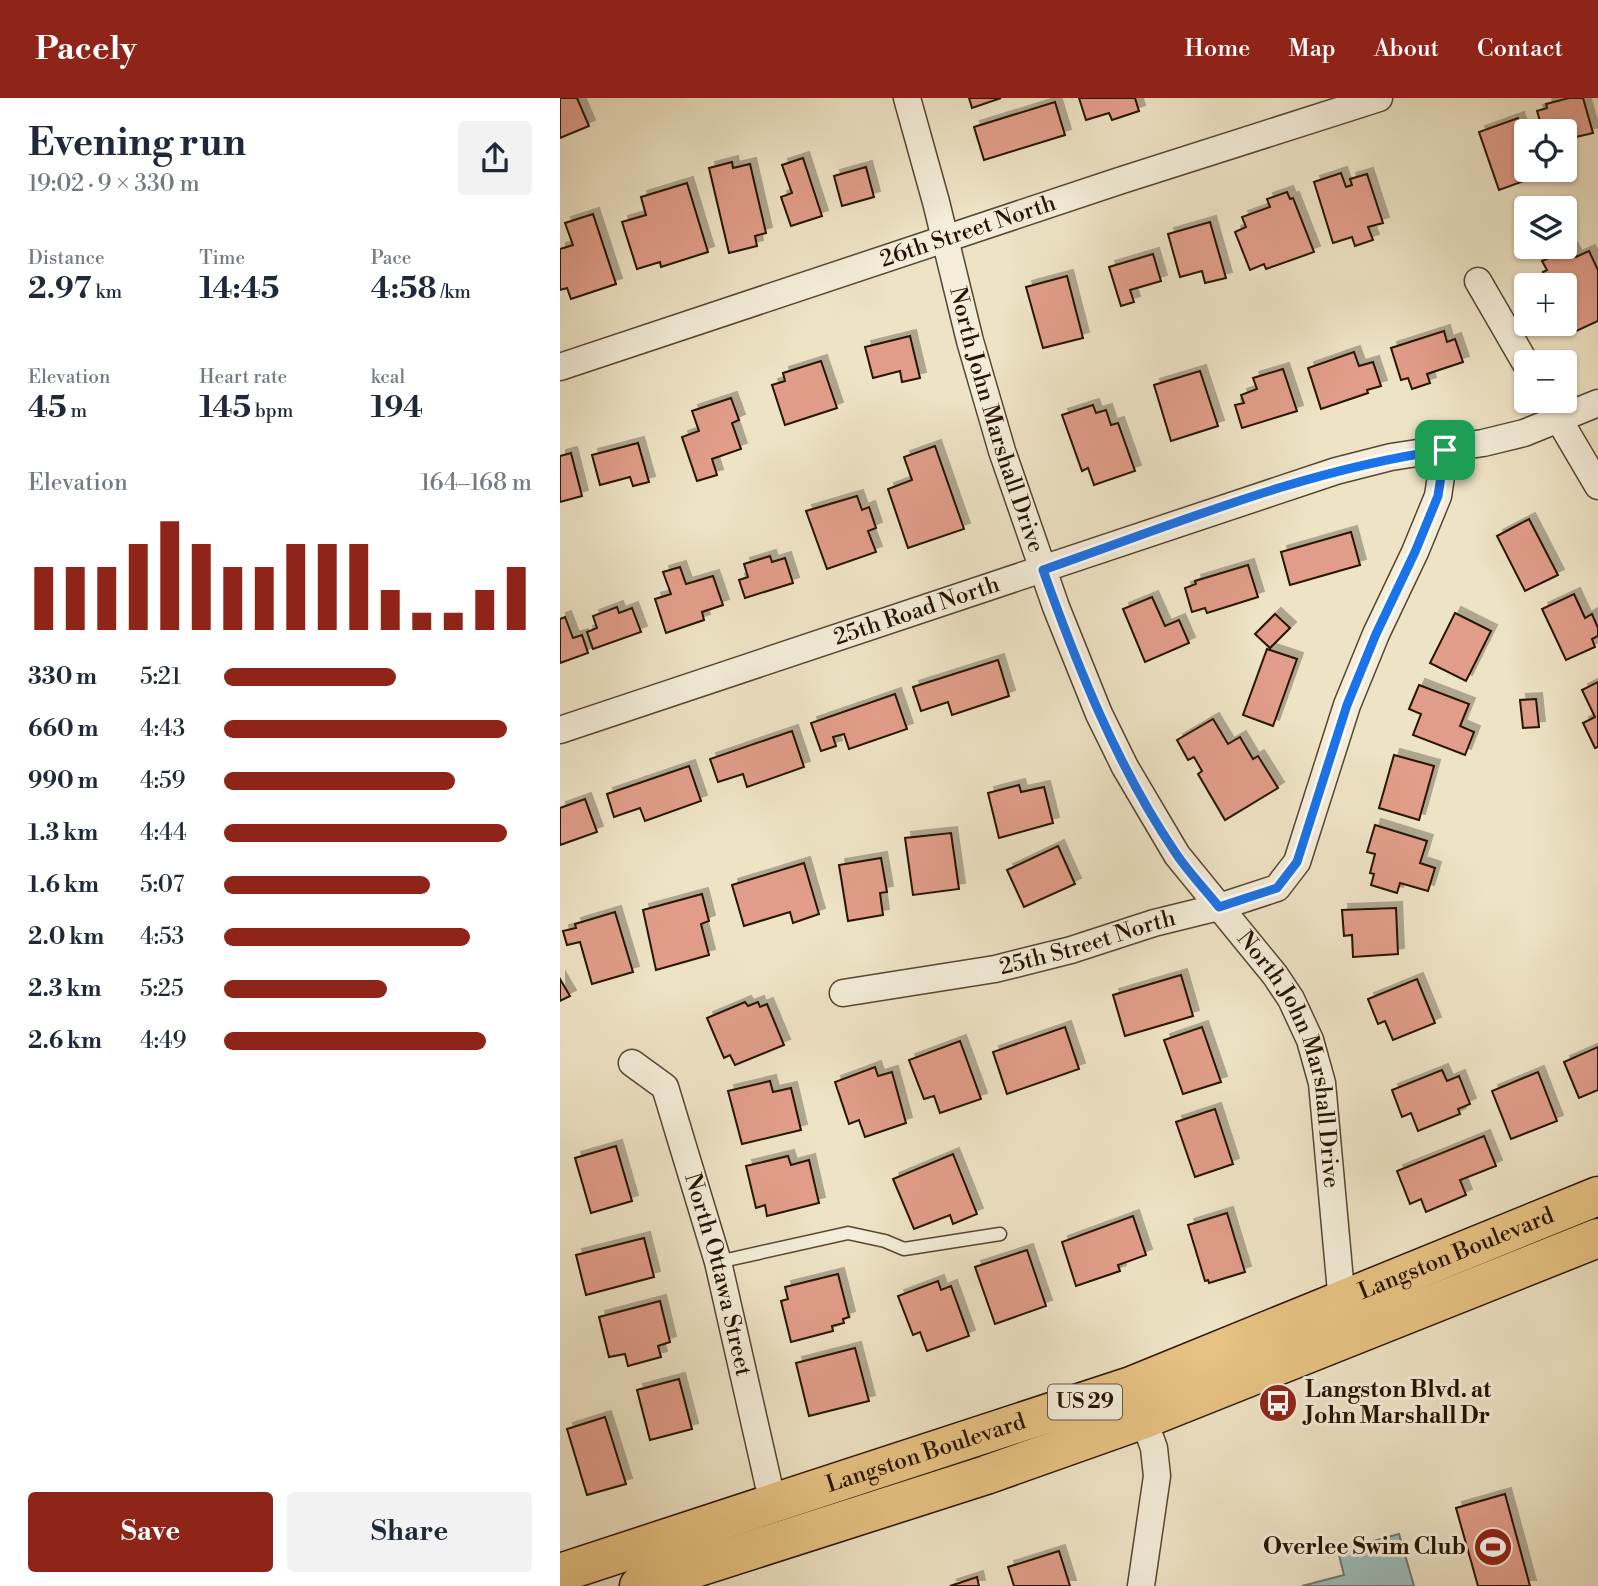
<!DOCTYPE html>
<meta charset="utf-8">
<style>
body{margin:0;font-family:"Libre Bodoni",serif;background:#f2f2f3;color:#1f2937;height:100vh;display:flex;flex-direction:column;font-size:26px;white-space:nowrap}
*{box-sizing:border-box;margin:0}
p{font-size:23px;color:#747a83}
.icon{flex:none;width:38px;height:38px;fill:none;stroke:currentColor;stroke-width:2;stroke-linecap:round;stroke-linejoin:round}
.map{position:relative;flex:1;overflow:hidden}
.side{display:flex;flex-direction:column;background:#fff;width:560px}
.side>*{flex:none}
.controls{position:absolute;left:954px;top:21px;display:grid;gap:14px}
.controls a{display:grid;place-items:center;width:63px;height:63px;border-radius:7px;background:#fff;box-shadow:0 2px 5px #0004;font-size:35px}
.pin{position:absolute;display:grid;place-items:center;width:60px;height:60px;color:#fff;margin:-30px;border-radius:14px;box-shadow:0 4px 10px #0006}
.round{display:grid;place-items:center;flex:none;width:74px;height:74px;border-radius:7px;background:#f2f2f3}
.headline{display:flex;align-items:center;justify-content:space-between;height:119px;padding:0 28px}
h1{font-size:38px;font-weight:700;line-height:52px}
.metrics{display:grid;grid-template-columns:repeat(3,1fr);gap:10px;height:119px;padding:7px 28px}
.metrics div{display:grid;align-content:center}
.metrics b{font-size:30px;font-weight:700}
.metrics small{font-size:19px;font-weight:400}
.metrics p{font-size:19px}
.chart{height:196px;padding:14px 28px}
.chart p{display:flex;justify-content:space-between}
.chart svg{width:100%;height:126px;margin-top:7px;stroke:#8f2418;stroke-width:6}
.cta{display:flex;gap:14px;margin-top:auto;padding:14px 28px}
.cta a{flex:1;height:80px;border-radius:7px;background:#8f2418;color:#fff;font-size:28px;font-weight:700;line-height:80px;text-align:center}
.cta a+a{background:#f2f2f3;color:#1f2937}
ul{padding:0 28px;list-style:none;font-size:23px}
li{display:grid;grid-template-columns:112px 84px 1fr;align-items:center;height:52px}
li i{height:18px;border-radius:9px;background:#8f2418}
header{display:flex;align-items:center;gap:42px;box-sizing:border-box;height:98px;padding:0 35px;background:#8f2418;color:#fff}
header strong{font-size:33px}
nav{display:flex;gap:38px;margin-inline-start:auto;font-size:24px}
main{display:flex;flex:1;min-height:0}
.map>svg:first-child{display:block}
.water{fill:#9bbdbb;stroke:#6c7971;stroke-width:2}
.building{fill:#e19d89;stroke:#251201;stroke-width:2;filter:url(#shadow)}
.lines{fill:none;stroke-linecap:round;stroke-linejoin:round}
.service-casing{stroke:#574632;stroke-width:15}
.minor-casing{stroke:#574632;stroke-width:29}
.primary-casing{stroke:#251201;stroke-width:41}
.service{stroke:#f4edd9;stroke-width:12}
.minor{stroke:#f4edd9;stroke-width:26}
.primary{stroke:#e7c282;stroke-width:38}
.route-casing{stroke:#fff;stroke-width:14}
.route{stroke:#1a73e8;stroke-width:9}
.labels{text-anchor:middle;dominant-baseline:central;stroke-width:6;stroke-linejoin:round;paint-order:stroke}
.shield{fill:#f4edd9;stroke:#635442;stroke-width:2}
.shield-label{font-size:21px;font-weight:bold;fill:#251201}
.street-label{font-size:23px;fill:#251201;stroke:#f4edd9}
.poi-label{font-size:23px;font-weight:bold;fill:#251201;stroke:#f4edd9;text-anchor:start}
</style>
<header>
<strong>Pacely</strong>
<nav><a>Home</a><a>Map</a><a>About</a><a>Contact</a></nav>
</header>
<main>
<section class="side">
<div class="headline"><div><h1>Evening run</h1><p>19:02 · 9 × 330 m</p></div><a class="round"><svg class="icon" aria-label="share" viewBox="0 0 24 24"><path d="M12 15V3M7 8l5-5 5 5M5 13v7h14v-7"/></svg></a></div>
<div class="metrics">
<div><p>Distance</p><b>2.97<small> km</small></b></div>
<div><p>Time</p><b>14:45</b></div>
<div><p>Pace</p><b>4:58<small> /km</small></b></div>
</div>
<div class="metrics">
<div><p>Elevation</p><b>45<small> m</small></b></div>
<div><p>Heart rate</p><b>145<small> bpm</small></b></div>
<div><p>kcal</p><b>194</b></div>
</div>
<div class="chart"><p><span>Elevation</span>164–168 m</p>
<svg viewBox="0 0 160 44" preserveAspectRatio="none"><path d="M5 44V22M15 44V22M25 44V22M35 44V14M45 44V6M55 44V14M65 44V22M75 44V22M85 44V14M95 44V14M105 44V14M115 44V30M125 44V38M135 44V38M145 44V30M155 44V22"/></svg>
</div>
<ul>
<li><b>330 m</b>5:21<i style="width:56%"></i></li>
<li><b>660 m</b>4:43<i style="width:92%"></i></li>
<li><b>990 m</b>4:59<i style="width:75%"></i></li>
<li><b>1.3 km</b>4:44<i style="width:92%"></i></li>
<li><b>1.6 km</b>5:07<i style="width:67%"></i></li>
<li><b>2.0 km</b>4:53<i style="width:80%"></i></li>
<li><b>2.3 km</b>5:25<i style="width:53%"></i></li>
<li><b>2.6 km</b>4:49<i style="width:85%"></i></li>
</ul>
<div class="cta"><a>Save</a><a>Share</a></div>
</section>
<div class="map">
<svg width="1038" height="1488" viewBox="0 0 1038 1488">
<defs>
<filter id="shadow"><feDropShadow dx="6" dy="-6" stdDeviation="0" flood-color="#0004"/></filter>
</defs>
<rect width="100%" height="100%" fill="#eee3c5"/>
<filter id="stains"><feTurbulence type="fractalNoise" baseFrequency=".00286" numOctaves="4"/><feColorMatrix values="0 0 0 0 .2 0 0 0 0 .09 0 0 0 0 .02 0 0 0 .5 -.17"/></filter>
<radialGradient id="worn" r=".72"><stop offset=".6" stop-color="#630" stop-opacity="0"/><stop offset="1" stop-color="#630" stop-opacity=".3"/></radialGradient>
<!-- water -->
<polygon class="water" points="839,1436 854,1488 742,1488 784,1477 778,1453"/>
<!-- building -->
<g class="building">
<polygon points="0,0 17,0 29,28 0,40"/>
<polygon points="409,0 441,0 412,10"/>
<polygon points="519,0 575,0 579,13 552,22 549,15 526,22"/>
<polygon points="1009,0 1023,0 1033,35 1016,39 1013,30 1001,33 983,33 977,13 987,10 986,6"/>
<polygon points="495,4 505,37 424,62 414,29"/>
<polygon points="958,20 966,43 966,72 976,72 978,78 939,92 919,34"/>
<polygon points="243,60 262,118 231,128 221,99 232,95 222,67"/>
<polygon points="172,64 173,70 190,66 206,135 195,138 197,148 169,155 149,70"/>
<polygon points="306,69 314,99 282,108 274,78"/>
<polygon points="781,75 786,89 792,87 790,81 807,76 823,125 808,129 813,142 795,148 792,139 773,145 754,84"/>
<polygon points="127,85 148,154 101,169 100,164 77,171 62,124 86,117 81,99"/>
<polygon points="727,94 730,101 733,100 754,154 706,171 704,166 690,172 675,134 686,129 682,119 710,109 707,101"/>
<polygon points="33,116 56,186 11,201 7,190 0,192 0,151 13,147 5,125"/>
<polygon points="650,124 666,180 645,185 642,173 620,179 608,136"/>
<polygon points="1011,150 1016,159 1029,153 1038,172 1038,223 1012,235 1004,220 1004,187 989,187 983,174 987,172 982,163"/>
<polygon points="593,156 601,183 570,192 574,204 561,208 549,169"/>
<polygon points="507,178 523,240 483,250 466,189"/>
<polygon points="884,233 887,244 895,241 903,264 867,276 870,285 852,291 848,280 841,282 831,250"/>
<polygon points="350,238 360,280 342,284 340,273 313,280 305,249"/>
<polygon points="794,254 799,268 813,264 821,288 807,292 808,295 761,311 748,270"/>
<polygon points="261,263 277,310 225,327 212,287 225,283 223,275"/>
<polygon points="723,271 737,313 682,330 675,307 684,305 681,297 697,291 693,280"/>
<polygon points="640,273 658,328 611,343 594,287"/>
<polygon points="171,300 179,322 172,325 181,351 152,361 157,377 137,383 122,339 139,333 132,313"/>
<polygon points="533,307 536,315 546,312 551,327 558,325 575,373 534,387 528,370 522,373 502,317"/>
<polygon points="78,345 89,384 73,388 70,379 40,387 32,357"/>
<polygon points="375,348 404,431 348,450 328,391 352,382 344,359"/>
<polygon points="11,355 22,398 0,404 0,358"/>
<polygon points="297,398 302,412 309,409 316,430 308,433 316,454 267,471 246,413"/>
<polygon points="969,421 998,477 965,493 937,438"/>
<polygon points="791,434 800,467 730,487 721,454"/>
<polygon points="210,458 212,464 225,460 233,485 185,500 179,482 188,479 184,466"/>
<polygon points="688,467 698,499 647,515 645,510 632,514 625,490 636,486 635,483"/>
<polygon points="120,469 126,486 153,478 163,507 142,514 144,522 106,535 95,501 111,496 103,474"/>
<polygon points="1014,496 1025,520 1032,516 1038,530 1038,538 1032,541 1035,549 1006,562 982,511"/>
<polygon points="592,499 605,528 619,522 629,545 585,564 563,511"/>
<polygon points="57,509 59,515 72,510 81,534 33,551 27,534 37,530 33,518"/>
<polygon points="895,515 931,533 906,583 870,565"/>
<polygon points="715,516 730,530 710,550 695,536"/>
<polygon points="5,519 13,540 22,537 28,555 0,565 0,521"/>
<polygon points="707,551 737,561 713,628 683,617"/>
<polygon points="438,562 449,598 392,617 388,604 361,613 353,589"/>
<polygon points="1038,584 1038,649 1035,650 1023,625 1035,619 1022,592"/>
<polygon points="859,587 909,606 900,628 914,634 905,657 853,637 861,616 849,611"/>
<polygon points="335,596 347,631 289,651 284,636 273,639 276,648 261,653 251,625"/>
<polygon points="976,601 979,629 963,630 960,602"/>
<polygon points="653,621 668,646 680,639 693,661 698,658 718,690 665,722 638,676 642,673 634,659 628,662 617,642"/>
<polygon points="232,633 244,669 187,689 183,676 158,684 150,661"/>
<polygon points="834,657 874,668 859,722 819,710"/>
<polygon points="129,668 141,703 85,723 80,710 54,719 47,696"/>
<polygon points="459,687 461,694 484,689 493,725 439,740 428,695"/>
<polygon points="25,701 37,734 0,747 0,710"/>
<polygon points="815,727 867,743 860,765 875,770 868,793 840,785 837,795 811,787 814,776 810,775 815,756 807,754"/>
<polygon points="391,735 399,791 353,797 345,740"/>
<polygon points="498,748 515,786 464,809 447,772"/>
<polygon points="321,760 327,794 320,795 323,817 288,823 279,767"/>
<polygon points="244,765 259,816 233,825 230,814 184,828 172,787"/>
<polygon points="142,796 149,823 141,826 149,857 96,872 83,812"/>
<polygon points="836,810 838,856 793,859 792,837 784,838 782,812"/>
<polygon points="55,814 73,874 32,886 20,844 7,847 3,833 16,830 15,826"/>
<polygon points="621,877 633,918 565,938 553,897"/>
<polygon points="0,881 10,898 0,903"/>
<polygon points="857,881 875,925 833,942 825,923 818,926 808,901"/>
<polygon points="185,904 188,908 198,904 200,909 207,906 224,947 175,967 170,957 164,960 147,920"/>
<polygon points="505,929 519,971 447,996 433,954"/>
<polygon points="642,929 661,984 623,996 604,942"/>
<polygon points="400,943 421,1001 380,1015 374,998 364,1001 349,962"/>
<polygon points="1038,949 1038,992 1019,1000 1004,964"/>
<polygon points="315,969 318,978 332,974 346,1025 305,1039 299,1022 289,1026 275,984"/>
<polygon points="882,972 887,983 899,978 910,1006 898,1011 900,1016 858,1033 851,1015 842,1019 832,992"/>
<polygon points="978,974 997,1023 951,1041 932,993"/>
<polygon points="210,983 213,994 231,990 241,1032 182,1046 168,993"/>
<polygon points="655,1011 673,1066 635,1079 616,1024"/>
<polygon points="924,1038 936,1068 900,1082 906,1097 866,1114 861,1101 850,1106 837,1073"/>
<polygon points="56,1048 72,1103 31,1115 15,1060"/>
<polygon points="393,1056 417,1116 393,1126 390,1117 354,1131 333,1081"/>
<polygon points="228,1058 231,1067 249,1062 259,1105 207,1118 205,1107 196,1110 186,1068"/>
<polygon points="667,1115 685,1174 649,1185 648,1182 645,1183 628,1127"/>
<polygon points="573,1118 586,1157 558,1167 560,1173 516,1188 502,1144"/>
<polygon points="84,1140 94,1179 26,1197 16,1157"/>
<polygon points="467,1152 486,1208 435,1226 415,1169"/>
<polygon points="278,1176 289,1219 283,1221 284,1225 272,1228 273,1233 231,1244 221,1203 228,1201 225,1189"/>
<polygon points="378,1183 381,1192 391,1188 409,1238 367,1253 360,1234 353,1237 338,1198"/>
<polygon points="100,1203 110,1244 98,1248 101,1259 68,1268 65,1256 49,1259 39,1219"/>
<polygon points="295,1250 309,1303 249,1318 236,1265"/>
<polygon points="119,1281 132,1331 90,1342 77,1292"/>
<polygon points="45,1319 66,1386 27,1397 7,1331"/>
<polygon points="945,1396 970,1488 918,1488 896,1410"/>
<polygon points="499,1453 510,1488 454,1488 448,1469"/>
<polygon points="417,1479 419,1488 390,1488"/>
</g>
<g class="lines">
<defs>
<polyline id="service" points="158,1164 288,1135 325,1143 344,1151 440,1136"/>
<g id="minor">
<path id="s1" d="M 347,0 L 376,104 L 410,243 L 442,353 L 496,509 L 539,616 L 565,669 L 617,757 L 715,877 L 731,901 L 750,942 L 762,985 L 783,1216"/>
<polyline points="918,183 966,266"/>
<path id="s2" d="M 0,269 L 559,83 L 819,0"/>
<polyline points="988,303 1038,388"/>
<path id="s3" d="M 0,632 L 776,373 L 831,359 L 923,345 L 964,335 L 1038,305"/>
<path id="s4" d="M 283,895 L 435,871 L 511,852 L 594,825 L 659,809 L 717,790 L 737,764 L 787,607 L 816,536 L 855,454 L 878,398 L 885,352"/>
<path id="s5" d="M 72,965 L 105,989 L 158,1164 L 213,1406"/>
<polyline points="578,1305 594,1350 597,1378 581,1488"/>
</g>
<g id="primary">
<path id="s6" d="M 0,1475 L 571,1288 L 1038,1098"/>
<polyline points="79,1488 426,1377 584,1321 1038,1140"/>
</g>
</defs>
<!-- service casing -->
<use href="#service" class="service-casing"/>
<!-- minor casing -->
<use href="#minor" class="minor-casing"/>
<!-- primary casing -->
<use href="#primary" class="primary-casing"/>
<!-- service -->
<use href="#service" class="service"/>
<!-- minor -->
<use href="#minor" class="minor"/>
<!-- primary -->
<use href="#primary" class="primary"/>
</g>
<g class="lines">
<defs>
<path id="route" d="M 885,352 L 878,398 L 855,454 L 816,536 L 787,607 L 737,764 L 717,790 L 659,809 C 645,791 628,774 615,754 C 557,668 518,570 483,472 C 615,426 746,371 885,352 Z"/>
</defs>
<!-- route casing -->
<use href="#route" class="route-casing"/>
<!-- route -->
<use href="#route" class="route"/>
</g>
<!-- icons -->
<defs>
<symbol id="bus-disc" viewBox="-11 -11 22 22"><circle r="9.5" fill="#8f2418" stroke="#f4edd9"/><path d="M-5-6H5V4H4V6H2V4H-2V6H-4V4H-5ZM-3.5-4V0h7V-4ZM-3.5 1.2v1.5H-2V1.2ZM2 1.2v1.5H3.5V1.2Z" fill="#fff"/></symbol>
<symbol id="stadium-disc" viewBox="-11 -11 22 22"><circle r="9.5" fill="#8f2418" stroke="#f4edd9"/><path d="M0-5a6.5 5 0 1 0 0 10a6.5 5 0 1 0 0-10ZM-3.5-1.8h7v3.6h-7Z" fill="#fff"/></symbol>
</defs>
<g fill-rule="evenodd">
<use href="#bus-disc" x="696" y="1283" width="44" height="44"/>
<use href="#stadium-disc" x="911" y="1427" width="44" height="44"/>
</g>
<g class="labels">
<!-- shield labels -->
<rect class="shield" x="488" y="1286.5" width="74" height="35" rx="5"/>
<g class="shield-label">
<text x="525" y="1304">US 29</text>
</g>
<!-- street labels -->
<g class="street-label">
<text stroke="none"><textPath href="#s2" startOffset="430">26th Street North</textPath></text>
<text stroke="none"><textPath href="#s1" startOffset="334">North John Marshall Drive</textPath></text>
<text stroke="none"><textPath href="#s3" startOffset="376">25th Road North</textPath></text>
<text stroke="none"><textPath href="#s4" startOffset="250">25th Street North</textPath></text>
<text stroke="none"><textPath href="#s1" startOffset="1048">North John Marshall Drive</textPath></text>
<text stroke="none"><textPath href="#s6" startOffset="952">Langston Boulevard</textPath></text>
<text stroke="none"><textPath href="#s5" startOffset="236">North Ottawa Street</textPath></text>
<text stroke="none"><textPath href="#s6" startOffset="385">Langston Boulevard</textPath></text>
</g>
<!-- poi labels -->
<g class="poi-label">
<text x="745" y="1292">Langston Blvd. at<tspan x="745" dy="26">John Marshall Dr</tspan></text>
<text x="906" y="1449" text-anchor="end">Overlee Swim Club</text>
</g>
</g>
<rect width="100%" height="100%" filter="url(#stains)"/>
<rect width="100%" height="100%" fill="url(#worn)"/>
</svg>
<div class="controls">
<a><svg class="icon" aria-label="locate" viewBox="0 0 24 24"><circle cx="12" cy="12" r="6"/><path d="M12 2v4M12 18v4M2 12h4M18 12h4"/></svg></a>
<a><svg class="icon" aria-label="layers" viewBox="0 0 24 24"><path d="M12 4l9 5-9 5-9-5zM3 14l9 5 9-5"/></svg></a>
<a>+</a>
<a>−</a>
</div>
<div class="pin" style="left:885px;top:352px;background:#1e9e55"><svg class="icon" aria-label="arrive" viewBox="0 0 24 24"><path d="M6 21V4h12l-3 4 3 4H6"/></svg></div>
</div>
</main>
